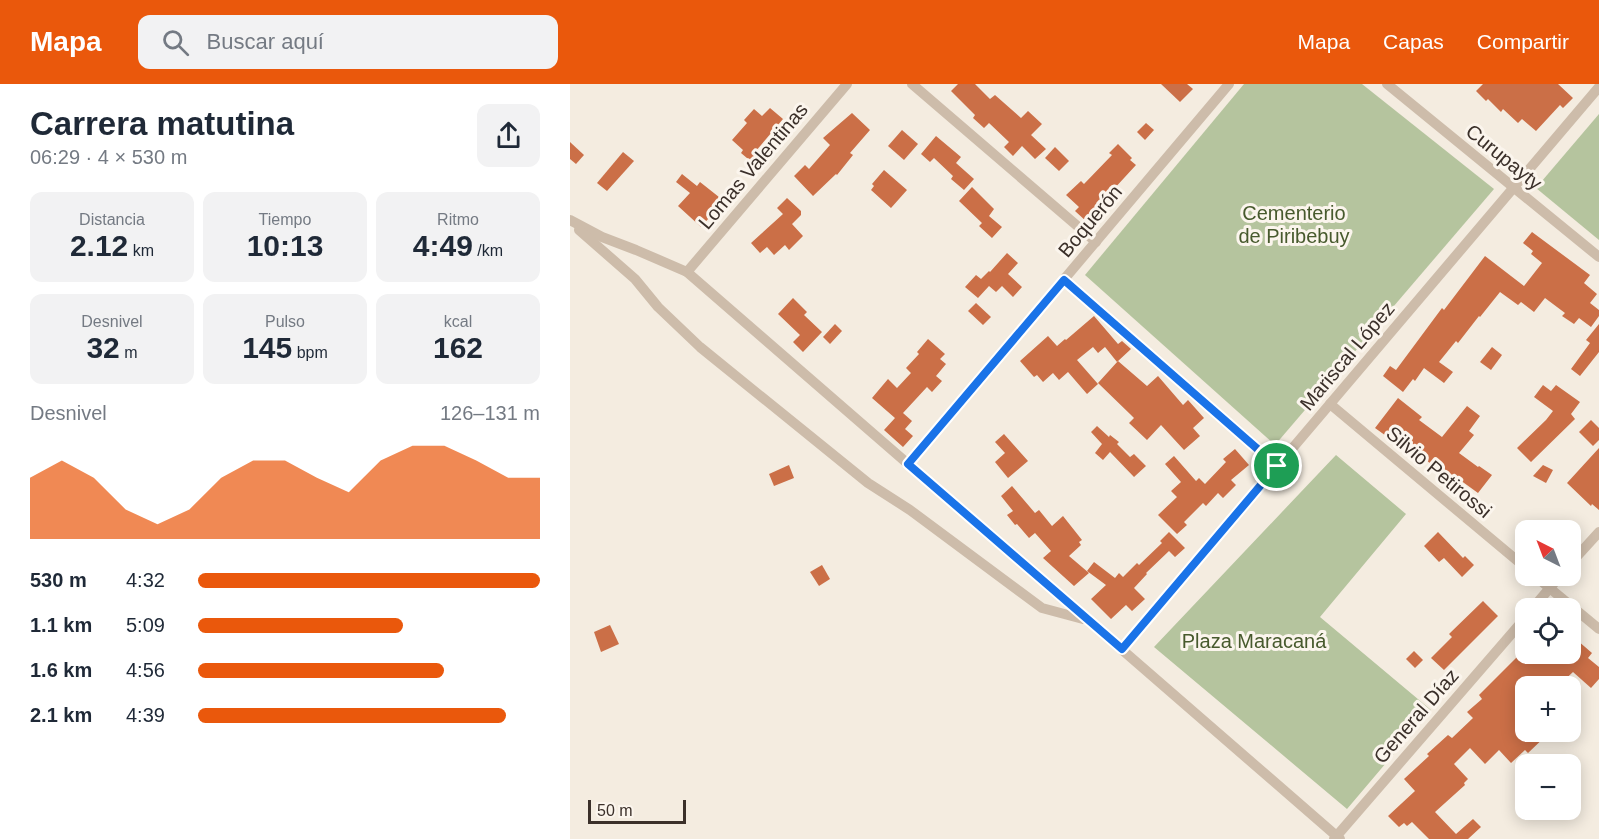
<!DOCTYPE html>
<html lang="es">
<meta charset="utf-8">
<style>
body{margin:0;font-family:Arial,sans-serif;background:#f2f2f3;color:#1f2937;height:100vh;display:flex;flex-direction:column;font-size:22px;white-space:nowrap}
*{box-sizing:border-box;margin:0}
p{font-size:20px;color:#747a83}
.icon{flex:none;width:33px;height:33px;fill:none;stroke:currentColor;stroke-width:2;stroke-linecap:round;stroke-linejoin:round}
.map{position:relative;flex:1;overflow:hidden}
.details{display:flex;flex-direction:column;background:#fff;width:570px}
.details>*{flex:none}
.needle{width:39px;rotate:318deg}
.fabs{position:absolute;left:945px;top:436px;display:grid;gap:12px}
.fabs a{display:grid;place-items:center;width:66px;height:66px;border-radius:12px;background:#fff;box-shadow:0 3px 15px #0003;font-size:30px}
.scale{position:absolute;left:18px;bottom:15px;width:98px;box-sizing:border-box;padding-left:6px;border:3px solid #3b302a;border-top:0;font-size:16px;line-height:21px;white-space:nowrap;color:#3b302a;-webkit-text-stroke:4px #fbf5ed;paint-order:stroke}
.pin{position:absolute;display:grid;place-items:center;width:51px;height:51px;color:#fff;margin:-26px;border:3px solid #fff;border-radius:50%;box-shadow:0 2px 6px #0007}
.round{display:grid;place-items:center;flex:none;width:63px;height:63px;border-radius:12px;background:#f2f2f3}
.overview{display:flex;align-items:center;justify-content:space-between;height:102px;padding:0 30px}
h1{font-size:33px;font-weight:800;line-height:45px}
.figures{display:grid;grid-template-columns:repeat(3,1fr);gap:9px;height:102px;padding:6px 30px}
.figures div{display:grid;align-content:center;border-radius:12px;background:#f2f2f3;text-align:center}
.figures b{font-size:30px;font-weight:800}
.figures small{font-size:16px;font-weight:400}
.figures p{font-size:16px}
.chart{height:168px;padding:12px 30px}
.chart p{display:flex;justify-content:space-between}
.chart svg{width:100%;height:108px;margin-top:6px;fill:#ea580c;opacity:.7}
ul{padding:0 30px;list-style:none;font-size:20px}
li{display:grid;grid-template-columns:96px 72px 1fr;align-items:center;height:45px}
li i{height:15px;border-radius:8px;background:#ea580c}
header{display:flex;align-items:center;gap:36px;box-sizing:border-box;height:84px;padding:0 30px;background:#ea580c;color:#fff}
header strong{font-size:28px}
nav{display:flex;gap:33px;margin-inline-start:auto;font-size:21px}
.search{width:420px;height:54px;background:#f2f2f3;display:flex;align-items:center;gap:15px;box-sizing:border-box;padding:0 21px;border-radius:12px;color:#747a83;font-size:22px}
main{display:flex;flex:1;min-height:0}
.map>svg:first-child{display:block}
.green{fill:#b5c49e}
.building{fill:#cb6f47}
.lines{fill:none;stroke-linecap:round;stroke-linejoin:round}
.street{stroke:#cdbcaa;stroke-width:10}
.route-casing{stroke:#fff;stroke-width:12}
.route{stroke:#1a73e8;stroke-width:8}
.labels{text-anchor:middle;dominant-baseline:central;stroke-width:6;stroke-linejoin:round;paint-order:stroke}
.street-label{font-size:20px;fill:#3b302a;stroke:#fbf5ed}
.park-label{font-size:20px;fill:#475a2d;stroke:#fbf5ed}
</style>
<header>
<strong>Mapa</strong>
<div class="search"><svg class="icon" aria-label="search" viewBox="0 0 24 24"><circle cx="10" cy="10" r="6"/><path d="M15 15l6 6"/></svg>Buscar aquí</div>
<nav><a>Mapa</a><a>Capas</a><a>Compartir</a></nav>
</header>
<main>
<section class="details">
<div class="overview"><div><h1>Carrera matutina</h1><p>06:29 · 4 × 530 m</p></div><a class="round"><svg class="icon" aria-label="share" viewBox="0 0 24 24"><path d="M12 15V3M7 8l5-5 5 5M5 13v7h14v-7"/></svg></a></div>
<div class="figures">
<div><p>Distancia</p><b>2.12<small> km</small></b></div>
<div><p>Tiempo</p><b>10:13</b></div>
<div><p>Ritmo</p><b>4:49<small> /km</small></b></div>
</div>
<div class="figures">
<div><p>Desnivel</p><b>32<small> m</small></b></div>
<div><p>Pulso</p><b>145<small> bpm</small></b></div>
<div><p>kcal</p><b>162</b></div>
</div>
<div class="chart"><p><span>Desnivel</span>126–131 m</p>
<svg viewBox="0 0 160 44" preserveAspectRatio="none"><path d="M0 44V19L10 12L20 19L30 32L40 38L50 32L60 19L70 12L80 12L90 19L100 25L110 12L120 6L130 6L140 12L150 19L160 19V44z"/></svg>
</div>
<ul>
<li><b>530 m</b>4:32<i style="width:100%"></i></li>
<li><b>1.1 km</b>5:09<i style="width:60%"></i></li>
<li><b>1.6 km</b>4:56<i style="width:72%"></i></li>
<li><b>2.1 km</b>4:39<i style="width:90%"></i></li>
</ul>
</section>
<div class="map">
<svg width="1029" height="755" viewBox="0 0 1029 755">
<rect width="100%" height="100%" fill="#f4ece0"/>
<!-- green -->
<g class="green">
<polygon points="674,0 792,0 924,105 705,361 515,191"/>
<polygon points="1029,30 1029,156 966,104"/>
<polygon points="766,371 836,430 750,533 861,626 777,725 584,563"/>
</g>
<!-- building -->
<g class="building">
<polygon points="388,0 405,0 420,15 425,11 451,34 458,27 472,40 461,51 476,65 465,75 452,62 443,72 434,63 439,58 419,39 414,44 403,34 405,31 381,7"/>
<polygon points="591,0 617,0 623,5 610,18"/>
<polygon points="913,0 988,0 1003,14 993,24 990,21 966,47 952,35 948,39 933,25 931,28 918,15 916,17 906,7"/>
<polygon points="200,24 213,35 185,68 190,73 184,80 171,69 173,66 162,56 177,39 174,36 184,25 192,32"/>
<polygon points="282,29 300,46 280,69 283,71 267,91 266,90 243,112 224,92 235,81 239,85 260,61 253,54"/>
<polygon points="576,39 584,46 575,56 567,48"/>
<polygon points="332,46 348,60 334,76 318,62"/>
<polygon points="366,52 391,73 386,79 404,95 394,106 381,95 383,92 364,74 360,78 351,70"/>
<polygon points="0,58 14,71 6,80 0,75"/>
<polygon points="548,60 562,74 560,76 566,81 543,106 541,104 526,119 531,124 517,138 505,127 509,123 496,111 511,97 514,100 542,71 539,69"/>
<polygon points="485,63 499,77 489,87 475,74"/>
<polygon points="53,68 64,77 37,107 27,99"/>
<polygon points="314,86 337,106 321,124 301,106 304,102 302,100"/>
<polygon points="112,90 127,102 130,98 154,117 131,143 108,122 120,109 106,98"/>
<polygon points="402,103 424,125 419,132 432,143 422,154 409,142 412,139 389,117"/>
<polygon points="217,114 231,127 231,131 222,140 233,152 219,166 215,161 204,171 197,163 190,169 181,159 213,130 207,124"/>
<polygon points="962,148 1020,191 1014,199 1027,210 1020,219 1029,226 1029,232 1021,243 1009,234 1004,240 992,232 995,229 975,214 964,228 951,218 948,221 930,208 910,233 909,232 888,259 886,257 869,278 883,288 874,299 854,284 845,297 843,295 833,308 813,292 820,282 826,286 872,224 874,226 915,172 954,202 972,179 961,170 963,167 953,159"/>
<polygon points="437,169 448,179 438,190 452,203 443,213 432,202 426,208 419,202 408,214 395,203 406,191 411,195 419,187 420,188"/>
<polygon points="223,214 237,228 234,231 252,248 233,268 223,258 230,251 208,230"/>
<polygon points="406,219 421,233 413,241 398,227"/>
<polygon points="524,232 548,260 552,257 561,265 547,278 535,263 528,269 523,263 507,276 528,300 517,310 498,288 489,296 483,289 473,298 467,291 464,293 450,277 478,252 487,262 495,255 496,256"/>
<polygon points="265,240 272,247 260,260 253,253"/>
<polygon points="1029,240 1029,268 1010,292 1001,285 1020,259 1016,256"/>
<polygon points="358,255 375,270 370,275 376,280 366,292 372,297 362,308 357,303 333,329 342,337 335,345 343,352 333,363 314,346 325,334 302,314 318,295 327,304 341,289 336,284 349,270 347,268"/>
<polygon points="922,263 932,271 921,286 910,278"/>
<polygon points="548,277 577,302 588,292 613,321 618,316 634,334 623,344 630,352 614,366 591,341 577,356 559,339 564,334 560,330 528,299"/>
<polygon points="973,301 981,307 986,301 1010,318 1001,330 1005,335 961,378 947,364 976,336 983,327 964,313"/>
<polygon points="828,314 852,333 849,336 872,353 897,322 910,332 899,347 904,351 889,369 908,383 909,382 922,391 908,409 890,396 887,399 849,371 847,374 805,344"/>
<polygon points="1021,336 1029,344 1029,356 1023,362 1009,348"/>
<polygon points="527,342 539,353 540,351 549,358 547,360 560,373 564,370 576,382 564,393 540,368 533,376 525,369 532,360 521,348"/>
<polygon points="434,350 458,377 438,394 425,378 435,369 425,358"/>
<polygon points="1029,364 1029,426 1022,420 1021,422 997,399"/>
<polygon points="665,365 679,381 661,396 666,401 653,414 648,409 636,422 633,419 614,438 617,441 607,450 588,431 607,413 601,407 611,398 595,380 604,372 626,397 629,394 635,400 656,378 653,375"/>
<polygon points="219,381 224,394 204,402 199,390"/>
<polygon points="973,381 983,386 976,399 963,392"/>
<polygon points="442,402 465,429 469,426 482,442 493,432 512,456 509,458 511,461 499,472 519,489 504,502 473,474 481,467 465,449 459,454 447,440 445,441 437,431 443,427 431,412"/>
<polygon points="599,448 615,464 605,473 599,467 576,489 577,490 564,504 575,515 562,527 556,521 541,535 521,515 536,501 517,487 524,478 545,494 549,489 553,493 567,479 569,481 592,459 590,457"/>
<polygon points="868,448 893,474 895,472 904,481 892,493 874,474 869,478 854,462"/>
<polygon points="252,481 260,495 249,502 240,488"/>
<polygon points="913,517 928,532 874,586 861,574 882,553 879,550"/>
<polygon points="40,541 49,560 31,568 24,548"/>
<polygon points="1000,550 1022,569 1018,574 1029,583 1029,595 1021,604 1003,588 987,603 956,603 956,620 948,627 956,635 956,648 980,648 958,669 955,666 941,679 929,666 915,680 900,664 884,680 898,695 894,699 895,701 865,728 886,750 903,735 911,743 898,755 859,755 842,738 837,742 834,739 829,743 818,732 845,707 834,695 859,672 857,670 878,651 882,654 903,634 897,628 912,615 909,611 950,570 1000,570"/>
<polygon points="844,567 853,576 845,584 836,575"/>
</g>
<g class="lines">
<!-- street -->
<g class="street">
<polyline points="342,0 526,158"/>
<polyline points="817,0 1029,173"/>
<polyline points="0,136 32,153 66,166 117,188 770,755"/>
<polyline points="9,146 65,195 88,223 130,263 298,399 340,426 472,524 513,535"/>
<polyline points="117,188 277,0"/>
<polyline points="494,196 707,382"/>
<polyline points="760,320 956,484"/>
<polyline points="338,380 659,0"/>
<polyline points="1000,480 1029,448"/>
<polyline points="965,492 1029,545"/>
<polyline points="962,525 990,492"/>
<polyline points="552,565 1029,3"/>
<polyline points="764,755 956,533"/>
</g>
</g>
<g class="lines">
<defs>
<polygon id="route" points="494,196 707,382 552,565 338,380"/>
</defs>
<!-- route casing -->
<use href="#route" class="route-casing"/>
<!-- route -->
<use href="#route" class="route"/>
</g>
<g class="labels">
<!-- street labels -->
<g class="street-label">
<text transform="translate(934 73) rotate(39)">Curupayty</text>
<text transform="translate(183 82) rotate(-50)">Lomas Valentinas</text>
<text transform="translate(520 137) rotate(-50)">Boquerón</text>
<text transform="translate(777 272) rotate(-50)">Mariscal López</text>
<text transform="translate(869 388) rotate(40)">Silvio Petirossi</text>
<text transform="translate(846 632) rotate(-49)">General Díaz</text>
</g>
<!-- park labels -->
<g class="park-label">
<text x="724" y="129">Cementerio<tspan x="724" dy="23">de Piribebuy</tspan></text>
<text x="684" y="557">Plaza Maracaná</text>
</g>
</g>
</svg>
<div class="fabs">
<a><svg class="needle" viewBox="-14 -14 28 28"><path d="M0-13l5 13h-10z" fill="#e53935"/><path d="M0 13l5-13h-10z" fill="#747a83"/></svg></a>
<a><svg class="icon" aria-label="locate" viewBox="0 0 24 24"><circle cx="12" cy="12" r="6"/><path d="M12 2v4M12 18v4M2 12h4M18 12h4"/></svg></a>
<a>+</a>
<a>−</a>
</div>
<div class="scale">50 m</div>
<div class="pin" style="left:707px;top:382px;background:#1e9e55"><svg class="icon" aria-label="arrive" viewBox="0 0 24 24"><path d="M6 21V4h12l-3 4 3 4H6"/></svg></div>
</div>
</main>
